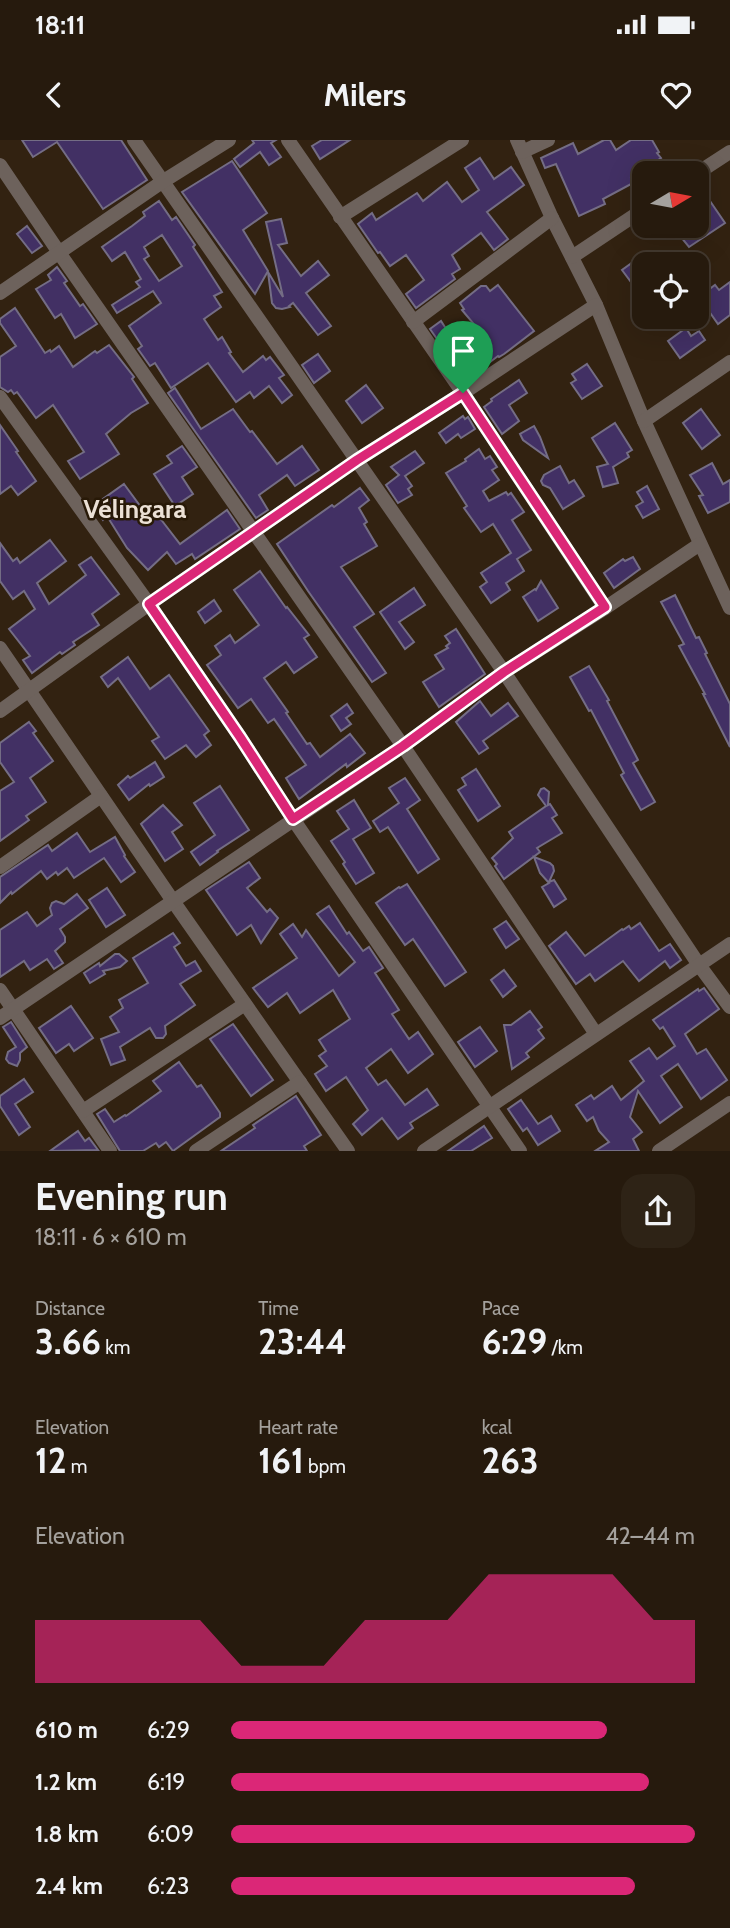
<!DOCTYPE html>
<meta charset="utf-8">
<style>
body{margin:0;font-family:Cabin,sans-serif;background:#2e2316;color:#f1f3f6;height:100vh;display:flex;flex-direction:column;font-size:26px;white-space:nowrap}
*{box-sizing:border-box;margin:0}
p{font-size:23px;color:#a4a19d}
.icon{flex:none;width:38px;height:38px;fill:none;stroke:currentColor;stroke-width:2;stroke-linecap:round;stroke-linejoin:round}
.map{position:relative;height:1011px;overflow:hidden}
.sheet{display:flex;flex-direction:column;background:#261a0d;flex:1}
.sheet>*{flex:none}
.needle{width:46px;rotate:80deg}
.buttons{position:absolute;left:632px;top:21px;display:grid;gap:14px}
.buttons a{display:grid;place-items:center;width:77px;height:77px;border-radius:14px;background:#261a0d;box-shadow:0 7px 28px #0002,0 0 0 2px #42382e;font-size:35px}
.pin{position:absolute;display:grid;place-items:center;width:60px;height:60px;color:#fff;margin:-72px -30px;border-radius:50% 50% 50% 0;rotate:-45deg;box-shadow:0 0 7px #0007}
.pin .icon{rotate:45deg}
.round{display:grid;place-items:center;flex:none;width:74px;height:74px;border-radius:21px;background:#2e2316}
.head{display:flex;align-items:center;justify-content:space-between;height:119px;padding:0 35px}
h1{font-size:38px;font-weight:800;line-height:52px}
.figures{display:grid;grid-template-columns:repeat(3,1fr);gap:10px;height:119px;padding:7px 35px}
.figures div{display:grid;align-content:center}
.figures b{font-size:35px;font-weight:800}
.figures small{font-size:19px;font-weight:400}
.figures p{font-size:19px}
.chart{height:196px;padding:14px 35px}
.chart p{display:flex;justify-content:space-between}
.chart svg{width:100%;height:126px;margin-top:7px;fill:#db2777;opacity:.7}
ul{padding:0 35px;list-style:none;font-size:23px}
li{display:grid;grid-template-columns:112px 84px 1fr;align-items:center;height:52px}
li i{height:18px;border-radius:9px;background:#db2777}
.status{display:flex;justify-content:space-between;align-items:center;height:49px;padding:0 35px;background:#261a0d;direction:ltr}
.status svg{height:19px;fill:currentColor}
header{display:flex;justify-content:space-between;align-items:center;height:91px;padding:0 35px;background:#261a0d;font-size:32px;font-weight:800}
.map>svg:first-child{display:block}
.building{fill:#423064;stroke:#746d85;stroke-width:2;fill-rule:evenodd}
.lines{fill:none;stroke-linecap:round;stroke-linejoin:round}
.minor{stroke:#6d625c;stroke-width:14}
.route-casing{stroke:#fff;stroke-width:14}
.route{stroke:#db2777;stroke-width:9}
.labels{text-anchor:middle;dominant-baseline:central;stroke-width:5;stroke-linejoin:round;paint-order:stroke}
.district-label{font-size:26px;font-weight:bold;fill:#ebe0d5;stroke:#281907}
</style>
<div class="status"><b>18:11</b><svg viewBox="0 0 49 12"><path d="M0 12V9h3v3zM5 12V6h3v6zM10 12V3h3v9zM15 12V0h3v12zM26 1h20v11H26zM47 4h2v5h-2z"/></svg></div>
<header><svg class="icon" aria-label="back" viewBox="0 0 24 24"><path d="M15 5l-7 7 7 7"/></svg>Milers<svg class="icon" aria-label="heart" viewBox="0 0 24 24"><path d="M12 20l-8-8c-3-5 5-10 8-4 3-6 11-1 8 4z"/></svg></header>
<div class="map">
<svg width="730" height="1011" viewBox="0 0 730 1011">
<rect width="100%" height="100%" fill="#322211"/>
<!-- building -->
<g class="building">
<polygon points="22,0 121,0 147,40 103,69 57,2 33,17"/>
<polygon points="252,0 276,0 271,3 281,17 269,25 260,12 240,27 234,19 254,3"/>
<polygon points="322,0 350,0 320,19 312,6"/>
<polygon points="604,0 610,0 616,10 631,0 652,0 659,12 657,13 661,18 631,38 633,43 603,59 605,64 579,76 556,24 545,28 541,18 573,3 578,14"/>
<polygon points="480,18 494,39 511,27 524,45 487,72 508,99 494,110 481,93 452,115 460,129 452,134 455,139 416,168 406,154 424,140 406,115 390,126 380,112 378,113 358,84 372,73 376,80 417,53 423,61 447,42 462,62 479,50 465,28"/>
<polygon points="232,21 267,73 243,90 268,131 255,154 182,52"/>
<path d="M 159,61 L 172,80 L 176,77 L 195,105 L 193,107 L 222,152 L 214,156 L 221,167 L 204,179 L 218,200 L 222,197 L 231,212 L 229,213 L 243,232 L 263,216 L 266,220 L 270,217 L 284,235 L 279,238 L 292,255 L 282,263 L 269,246 L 254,258 L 250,252 L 236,262 L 208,223 L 171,248 L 155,223 L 150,226 L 138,209 L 142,206 L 129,186 L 161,163 L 153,151 L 117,173 L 112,165 L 140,147 L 136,142 L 141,139 L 125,112 L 112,121 L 102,107 L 132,86 L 145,76 L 143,72 ZM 162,95 L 182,126 L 159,141 L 144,119 L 149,116 L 144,107 Z"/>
<polygon points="710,61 725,83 689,107 672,86 696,86 696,71"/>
<polygon points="281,79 287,103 278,105 301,136 318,121 329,135 306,153 331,186 318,195 293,163 289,166 290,167 282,169 276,168 272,163 268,132 283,157 266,82"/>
<polygon points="27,86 42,106 32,113 17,94"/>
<polygon points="640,117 644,123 644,138 634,146 622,130"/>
<polygon points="57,127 67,141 64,143 80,166 83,164 97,184 75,198 61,174 55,178 36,149 51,140 48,135"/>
<polygon points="730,142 730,175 718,184 699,157 715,145 719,150"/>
<polygon points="498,145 534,191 504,214 499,217 498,216 466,240 430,189 441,181 452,198 473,183 462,170 464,169 460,163 481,146 486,146 490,151"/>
<polygon points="15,168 45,213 50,210 51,212 59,206 73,227 95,211 97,213 109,205 134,237 132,239 148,263 131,273 106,294 119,314 80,339 68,321 84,312 53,265 36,278 17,252 14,254 11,250 8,252 0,247 0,217 16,206 0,183 0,179"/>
<polygon points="686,188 691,196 699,191 705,200 680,218 668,201"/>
<polygon points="318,214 330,231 314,243 302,225"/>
<polygon points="587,224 602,246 582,259 571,243 576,240 572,234"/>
<polygon points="519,240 527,253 509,265 519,281 502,294 484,267 492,261 491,259"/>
<polygon points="366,245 383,268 362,283 346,261"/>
<polygon points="175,248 201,289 233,269 250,292 252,291 277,324 302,306 319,330 295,346 287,335 259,355 268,370 256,378 168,253"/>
<polygon points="701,269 720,295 702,309 683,283"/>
<polygon points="463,276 465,279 468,277 475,289 461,298 458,294 446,303 439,293"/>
<polygon points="615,283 632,310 627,313 629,317 613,327 618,343 603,347 597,327 608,324 592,298"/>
<polygon points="0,285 18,311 16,312 36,341 18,355 11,346 0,354"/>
<polygon points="534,286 540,297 548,318 523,300 520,294"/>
<polygon points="182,306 197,327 182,337 193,354 175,366 154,334 172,323 167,316"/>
<polygon points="479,309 485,319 490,316 497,327 492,330 499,340 483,351 489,361 506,352 508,355 511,353 524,372 512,380 531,410 517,419 524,431 506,443 510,450 491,463 480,447 487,442 481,433 511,413 493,384 481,392 464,368 467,366 446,333 466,321 465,319"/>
<polygon points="415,311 424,323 405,336 412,346 408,349 412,355 398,363 386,345 399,335 391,327"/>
<polygon points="712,323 723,344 730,340 730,362 708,373 699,356 703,355 690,335"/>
<polygon points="560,326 569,343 574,340 584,356 563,369 550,348 543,345 541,341 544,335"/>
<polygon points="124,344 149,378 156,373 180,404 227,370 240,389 195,419 192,414 176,424 167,412 148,430 127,408 107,376 103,380 93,366"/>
<polygon points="647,346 659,369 643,378 636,366 643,362 637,352"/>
<polygon points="360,348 369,360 359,368 367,382 364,384 377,406 341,427 374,474 354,487 386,533 372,542 308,451 277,404 332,365 334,367"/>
<polygon points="50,400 66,421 37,443 49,464 86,435 79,425 91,417 119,454 92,474 99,485 73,502 75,505 62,514 60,512 32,533 23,520 30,516 9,489 35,469 24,451 13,459 0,441 0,403 13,421 17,418 20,423"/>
<polygon points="633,417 640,429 614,448 604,433 623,419 625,421"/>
<polygon points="260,431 286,468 287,467 309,495 304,498 317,517 294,533 286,522 264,538 288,572 286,573 307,604 310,603 320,617 350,594 365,613 347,627 346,624 299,659 286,638 306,625 274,579 268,583 251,559 238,568 207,525 221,515 215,506 230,495 235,503 259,485 234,450"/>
<polygon points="541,441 558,468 538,481 523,457 535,449 536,450"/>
<polygon points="414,448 425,465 399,482 414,502 405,509 380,472"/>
<polygon points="675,455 696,498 699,497 707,513 705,514 730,564 730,607 703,554 705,554 679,506 684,504 661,462"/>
<polygon points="214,460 221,471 205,483 198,472"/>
<polygon points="456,489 485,534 439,567 423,542 444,529 435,515 448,508 446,506 450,503 445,496"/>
<polygon points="128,517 150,549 169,535 209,591 204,595 211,605 196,617 186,605 165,619 152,601 159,597 118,538 108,547 101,537"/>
<polygon points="589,526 609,560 607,561 638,620 633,623 655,662 641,670 621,635 624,633 591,570 589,571 570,537"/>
<polygon points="480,561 491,576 508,563 518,576 483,601 488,608 479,614 456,582"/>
<polygon points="347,564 353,573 346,578 351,584 341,591 331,576"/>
<polygon points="29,582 36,591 33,593 53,621 30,638 46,662 26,676 29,680 0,701 0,651 14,642 0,622 0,603"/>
<polygon points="155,622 164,637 150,646 149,644 129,660 118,645 128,636 130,638"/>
<polygon points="476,629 500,666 478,681 458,650 466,645 462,638"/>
<polygon points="405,638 420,660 407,669 439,719 418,733 388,687 380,692 373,681 399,663 389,648"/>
<polygon points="220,646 249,690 217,711 218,712 200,725 191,712 215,695 194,663"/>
<polygon points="544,648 549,652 548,665 550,664 557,675 552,678 562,693 537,708 540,712 504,739 495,726 497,724 492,718 513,698 509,692 546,666 538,655 541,649"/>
<polygon points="354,660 371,688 353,699 374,733 356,744 343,724 345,722 331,701 349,689 337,671"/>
<polygon points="163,665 182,685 172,692 183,709 165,721 141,684"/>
<polygon points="77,693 90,712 115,697 125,715 124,716 135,732 121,742 104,718 74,738 67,728 58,735 56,732 47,739 41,731 12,754 11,752 0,763 0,737 48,705 52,711"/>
<polygon points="534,717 550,723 553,726 554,731 549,742 554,740 566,759 554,767 542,747 549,743 540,733"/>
<polygon points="249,722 260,738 247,748 267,772 270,769 278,778 261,803 251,785 237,795 206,750"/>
<polygon points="407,744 466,832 445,846 413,799 405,805 376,763 399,747 400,748"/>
<polygon points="107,748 125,775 106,787 89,760"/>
<polygon points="77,754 88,768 60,789 65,797 65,802 55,811 63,823 54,829 47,819 30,830 24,821 0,837 0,790 27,772 37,786 52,775 50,768 52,763 56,761 64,764"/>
<polygon points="329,766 347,794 349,792 363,811 369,807 383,828 375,833 399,870 392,874 409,899 418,892 433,914 408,933 391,909 366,928 378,945 386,940 405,965 427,949 438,965 410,983 413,988 398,999 382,978 362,995 353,984 368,970 346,937 326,951 315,934 327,926 319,916 326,911 319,900 350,879 333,850 300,873 287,853 268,867 253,848 297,818 280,794 293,784 302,797 306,790 339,836 355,822 317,774"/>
<polygon points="506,781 519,799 506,808 494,789"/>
<polygon points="640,783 659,811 670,804 681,820 670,828 665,821 639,841 623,821 595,841 590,834 576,844 549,806 566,792 585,816 622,789 623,790 629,786 631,789"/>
<polygon points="173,793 180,803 174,807 186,826 195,821 201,831 180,844 195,865 165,886 166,894 163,898 156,898 150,888 120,907 125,920 111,925 101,899 119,892 110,877 123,868 119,860 148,843 133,818"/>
<polygon points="115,814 119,814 127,821 120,827 103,831 105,834 90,843 84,833 99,823 100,826"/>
<polygon points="504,830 516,846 503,857 491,840"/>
<polygon points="704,848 719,869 685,894 697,914 706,909 727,940 701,959 678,924 661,936 682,967 660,983 638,951 630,977 642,992 633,999 639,1011 595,1011 609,1002 599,991 593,977 587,981 576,965 591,955 594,959 612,946 621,960 644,941 630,921 649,908 657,919 675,906 663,887 660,889 653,880 698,849 699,851"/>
<polygon points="71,866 93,898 74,911 69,904 56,913 39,888"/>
<polygon points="530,871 542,887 538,890 544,898 526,913 529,917 512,929 504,885 511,885"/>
<polygon points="11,882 27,907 20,913 20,920 17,926 9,923 6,919 8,912 16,907 3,887"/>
<polygon points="233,884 273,940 251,956 210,899"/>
<polygon points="480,887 497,911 475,927 458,902"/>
<polygon points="179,922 197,947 201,945 220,973 220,977 173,1011 166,1002 159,1007 156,1003 143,1011 120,1011 97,974 105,969 114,982 125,975 126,976 161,951 153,941"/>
<polygon points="24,939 33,952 15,964 30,987 19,995 0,966 0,956"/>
<polygon points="296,956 321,995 304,1006 307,1011 221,1011 255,988 253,985"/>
<polygon points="521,960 538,984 551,976 560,991 538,1005 527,988 523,991 508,969"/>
<polygon points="484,986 492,998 471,1011 448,1011"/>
<polygon points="78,991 85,1001 89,998 98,1010 50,1011"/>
</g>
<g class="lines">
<!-- minor -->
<g class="minor">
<polyline points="134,0 504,532 699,825 730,867"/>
<polyline points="288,0 463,253 605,468"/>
<polyline points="517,0 552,78 596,165 644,281 730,468"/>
<polyline points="522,12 548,0"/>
<polyline points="0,25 60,114 403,606 596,894"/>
<polyline points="696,34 730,12"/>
<polyline points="340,77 462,0"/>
<polyline points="572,117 644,69"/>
<polyline points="0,153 162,42 229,0"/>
<polyline points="413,182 552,78"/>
<polyline points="0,257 149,464 240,597 293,679 520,1011"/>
<polyline points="644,281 730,222"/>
<polyline points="0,508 173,761 348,1011"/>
<polyline points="0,571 149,464 357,320 463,253 596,165"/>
<polyline points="0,727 101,656"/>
<polyline points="0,850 110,1011"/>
<polyline points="0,878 403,606 504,532 605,468 700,404"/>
<polyline points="83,971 245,864"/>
<polyline points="196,1011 300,942"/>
<polyline points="424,1011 730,804"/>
<polyline points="659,1011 730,963"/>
</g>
</g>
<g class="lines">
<defs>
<polygon id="route" points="463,253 605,467 504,532 403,606 293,679 240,597 149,464 357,320"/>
</defs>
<!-- route casing -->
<use href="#route" class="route-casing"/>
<!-- route -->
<use href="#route" class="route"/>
</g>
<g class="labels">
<!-- district labels -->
<g class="district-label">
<text x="135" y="369">Vélingara</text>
</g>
</g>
</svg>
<div class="buttons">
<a><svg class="needle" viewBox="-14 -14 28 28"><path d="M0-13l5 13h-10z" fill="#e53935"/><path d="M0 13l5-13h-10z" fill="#a4a19d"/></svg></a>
<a><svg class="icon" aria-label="locate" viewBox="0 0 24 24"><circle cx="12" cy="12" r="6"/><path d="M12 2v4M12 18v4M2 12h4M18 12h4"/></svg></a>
</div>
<div class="pin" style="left:463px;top:253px;background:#1e9e55"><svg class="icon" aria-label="arrive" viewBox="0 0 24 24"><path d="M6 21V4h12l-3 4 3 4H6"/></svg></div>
</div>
<section class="sheet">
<div class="head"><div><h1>Evening run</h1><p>18:11 · 6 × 610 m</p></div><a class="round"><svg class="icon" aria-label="share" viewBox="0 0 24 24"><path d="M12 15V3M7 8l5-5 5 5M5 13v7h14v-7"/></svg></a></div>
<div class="figures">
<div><p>Distance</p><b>3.66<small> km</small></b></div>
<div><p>Time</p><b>23:44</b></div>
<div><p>Pace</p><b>6:29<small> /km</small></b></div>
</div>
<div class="figures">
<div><p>Elevation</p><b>12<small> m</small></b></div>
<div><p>Heart rate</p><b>161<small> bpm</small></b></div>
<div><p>kcal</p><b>263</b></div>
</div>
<div class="chart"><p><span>Elevation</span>42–44 m</p>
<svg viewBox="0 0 160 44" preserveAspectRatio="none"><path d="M0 44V22L10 22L20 22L30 22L40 22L50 38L60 38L70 38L80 22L90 22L100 22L110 6L120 6L130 6L140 6L150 22L160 22V44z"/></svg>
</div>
<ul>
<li><b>610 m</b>6:29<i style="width:81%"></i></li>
<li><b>1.2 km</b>6:19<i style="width:90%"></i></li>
<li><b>1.8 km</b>6:09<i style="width:100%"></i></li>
<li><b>2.4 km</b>6:23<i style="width:87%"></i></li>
</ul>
</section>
